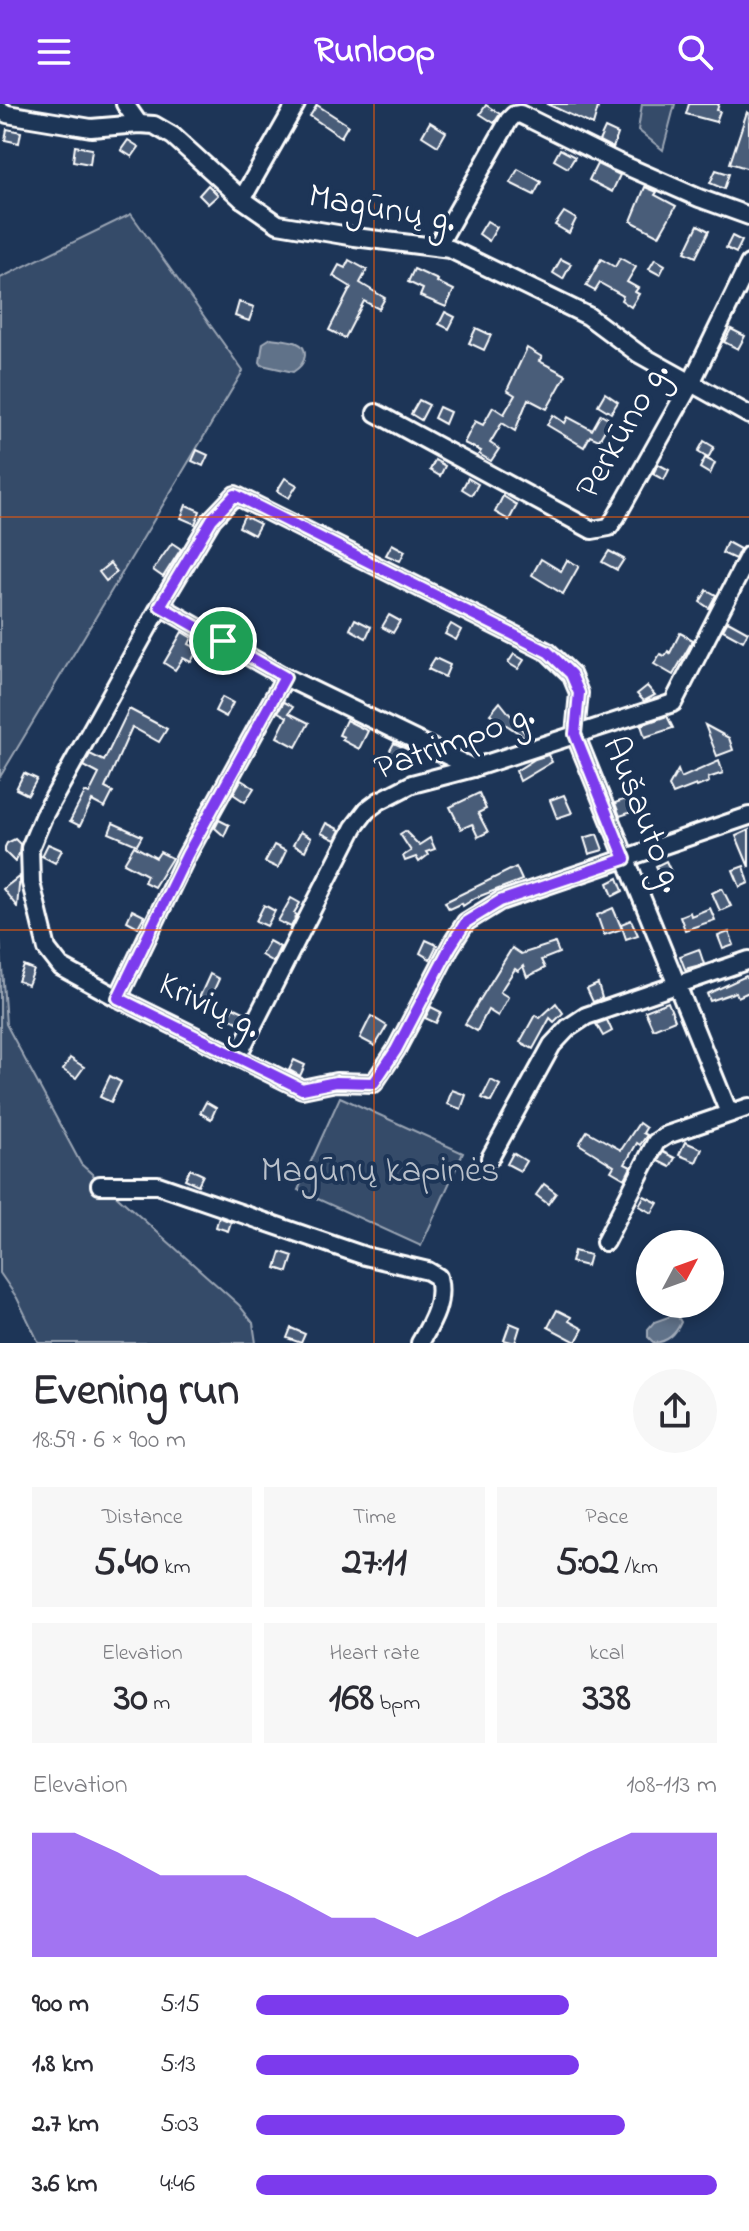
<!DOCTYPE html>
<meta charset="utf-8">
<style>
body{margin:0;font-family:"Indie Flower",sans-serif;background:#f7f7f7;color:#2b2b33;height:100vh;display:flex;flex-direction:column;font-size:30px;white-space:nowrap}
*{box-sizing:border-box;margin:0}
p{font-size:26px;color:#7c7c81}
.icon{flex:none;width:44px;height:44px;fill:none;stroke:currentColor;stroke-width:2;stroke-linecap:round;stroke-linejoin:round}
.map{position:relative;height:1239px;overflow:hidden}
.details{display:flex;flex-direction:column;background:#fff;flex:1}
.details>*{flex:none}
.needle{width:52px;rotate:49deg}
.buttons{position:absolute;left:636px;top:1126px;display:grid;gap:16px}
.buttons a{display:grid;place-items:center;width:88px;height:88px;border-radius:50%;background:#fff;box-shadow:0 4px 12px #0003;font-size:40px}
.pin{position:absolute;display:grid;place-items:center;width:68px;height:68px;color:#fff;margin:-34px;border:4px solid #fff;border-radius:50%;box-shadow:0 2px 8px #0007}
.round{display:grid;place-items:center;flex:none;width:84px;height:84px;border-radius:42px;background:#f7f7f7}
.headline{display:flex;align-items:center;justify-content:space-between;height:136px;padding:0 32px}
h1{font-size:44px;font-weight:700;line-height:60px}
.metrics{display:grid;grid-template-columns:repeat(3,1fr);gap:12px;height:136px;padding:8px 32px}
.metrics div{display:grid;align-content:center;border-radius:0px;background:#f7f7f7;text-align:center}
.metrics b{font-size:40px;font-weight:700}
.metrics small{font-size:22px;font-weight:400}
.metrics p{font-size:22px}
.chart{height:224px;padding:16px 32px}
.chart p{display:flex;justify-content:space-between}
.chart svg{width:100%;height:144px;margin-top:8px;fill:#7c3aed;opacity:.7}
ul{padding:0 32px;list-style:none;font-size:26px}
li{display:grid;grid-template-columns:128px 96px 1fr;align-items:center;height:60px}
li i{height:20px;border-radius:10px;background:#7c3aed}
header{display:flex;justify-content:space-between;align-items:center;height:104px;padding:0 32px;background:#7c3aed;color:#fff;font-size:36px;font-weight:700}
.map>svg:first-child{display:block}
.green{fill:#364b69;stroke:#9aa5b4;stroke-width:2}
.water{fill:#617289;stroke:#a0aab8;stroke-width:2}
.building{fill:#4a5d79;stroke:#fff;stroke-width:2}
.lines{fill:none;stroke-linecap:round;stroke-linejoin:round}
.street-casing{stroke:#fff;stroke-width:22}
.street{stroke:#1d3557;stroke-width:16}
.route-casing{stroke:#fff;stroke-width:16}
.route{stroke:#7c3aed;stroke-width:10}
.grid{fill:none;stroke:#e8590c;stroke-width:2;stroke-opacity:0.55}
.labels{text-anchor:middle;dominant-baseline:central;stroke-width:8;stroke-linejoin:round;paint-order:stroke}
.street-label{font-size:36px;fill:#fff;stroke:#1d3557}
.park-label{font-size:36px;fill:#b9c0ca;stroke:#1d3557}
</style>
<header><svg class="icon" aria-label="menu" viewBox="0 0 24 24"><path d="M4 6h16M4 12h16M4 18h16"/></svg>Runloop<svg class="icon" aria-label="search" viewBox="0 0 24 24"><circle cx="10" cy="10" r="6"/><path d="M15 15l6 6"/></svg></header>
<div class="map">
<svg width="749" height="1239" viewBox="0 0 749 1239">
<rect width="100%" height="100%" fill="#1d3557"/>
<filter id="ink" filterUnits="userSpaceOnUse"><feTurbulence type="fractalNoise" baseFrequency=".0125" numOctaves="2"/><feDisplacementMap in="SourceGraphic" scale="16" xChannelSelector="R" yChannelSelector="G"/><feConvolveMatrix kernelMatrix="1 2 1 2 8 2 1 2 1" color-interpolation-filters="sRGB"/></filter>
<g filter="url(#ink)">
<!-- green -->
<g class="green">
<polygon points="642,0 675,0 663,46 638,26"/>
<polygon points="131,110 243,267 0,673 0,174"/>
<polygon points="0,835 6,920 81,1060 239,1201 253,1219 256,1239 39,1239 17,1194 0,1169"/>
<polygon points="340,993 463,1049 421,1142 298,1086"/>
</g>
<!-- water -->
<g class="water">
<path d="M 271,234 C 282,236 306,235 305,251 C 304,260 299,264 293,268 L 262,261 L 260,258 L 263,239 Z"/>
<path d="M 671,1212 L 678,1213 L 681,1218 C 676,1230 668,1238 654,1239 L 648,1233 L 648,1225 L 654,1218 Z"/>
</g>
<!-- building -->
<g class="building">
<polygon points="547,0 599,0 593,21"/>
<polygon points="689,0 719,0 717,6 720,7 716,18 686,10"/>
<polygon points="317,1 348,21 341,33 310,12"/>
<polygon points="486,1 500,10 494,19 480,10"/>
<polygon points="747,8 749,9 749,65 730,59"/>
<polygon points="430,18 446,28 438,42 422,32"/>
<polygon points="605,24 618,30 613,44 599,37"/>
<polygon points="7,25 21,28 19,39 5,36"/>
<polygon points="128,36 139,43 132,53 121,46"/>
<polygon points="75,42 92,45 90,60 73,57"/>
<polygon points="560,45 575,53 568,64 554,56"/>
<polygon points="597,60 620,71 612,88 589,76"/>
<polygon points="518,65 541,78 534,91 510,79"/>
<polygon points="716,66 729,70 724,85 710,79"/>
<polygon points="208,81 218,91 208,100 199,91"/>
<polygon points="645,83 657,88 655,91 676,102 659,132 631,117"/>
<polygon points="564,108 576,115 569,129 555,121"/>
<polygon points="487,117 497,123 489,137 479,130"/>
<polygon points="698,121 709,127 696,153 685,148"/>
<polygon points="732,132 742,137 736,149 726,144"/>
<polygon points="620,154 636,163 627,178 638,184 635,188 639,190 631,203 621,196 623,192 600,179 595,187 586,182 601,155 615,163"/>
<polygon points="561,155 571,160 563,175 553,169"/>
<polygon points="655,155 665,161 660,171 649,165"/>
<polygon points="349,156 367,166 360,179 385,194 379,205 364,197 345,234 329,226 351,183 333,172 339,161 345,164"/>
<polygon points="414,165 438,176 437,178 454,186 446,203 420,192 423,185 408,178"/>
<polygon points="239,198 254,203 249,217 235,212"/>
<polygon points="445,208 455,213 449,225 439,220"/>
<polygon points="476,224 491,231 484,246 469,239"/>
<polygon points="731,225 745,232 738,245 724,238"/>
<polygon points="527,244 542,253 539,257 566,271 547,305 528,295 515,327 502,319 490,339 499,345 491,357 479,350 481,347 464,339 475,317 483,321 493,303 504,310 515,291 507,286"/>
<polygon points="605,289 618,298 611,309 598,301"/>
<polygon points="419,296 429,301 421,316 411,310"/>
<polygon points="439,303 450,308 445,320 434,314"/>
<polygon points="601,310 611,316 599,336 590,332 584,343 547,321 553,311 565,319 568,313 592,326"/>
<polygon points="704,337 714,343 708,354 698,348"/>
<polygon points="197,346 208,351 203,362 192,357"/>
<polygon points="705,354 715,359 710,370 700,364"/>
<polygon points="435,356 445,362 440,372 430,366"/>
<polygon points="658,360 669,366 664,376 653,370"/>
<polygon points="285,374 297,381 289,394 277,387"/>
<polygon points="468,374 478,380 472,391 462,385"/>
<polygon points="503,392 517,401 509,416 495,408"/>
<polygon points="186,401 200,407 195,420 181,414"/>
<polygon points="244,412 260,420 254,431 239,423"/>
<polygon points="727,438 740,445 735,455 722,449"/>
<polygon points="172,439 181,445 163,473 153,466"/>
<polygon points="392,440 405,447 400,457 386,451"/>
<polygon points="609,447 624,455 617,466 602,458"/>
<polygon points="541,455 561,467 567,456 579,462 563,490 532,471"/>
<polygon points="110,459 117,468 106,477 99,468"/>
<polygon points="707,486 716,491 709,504 700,498"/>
<polygon points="389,511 400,517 393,529 382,523"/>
<polygon points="355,515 371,523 366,534 350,525"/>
<polygon points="728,517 748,528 743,537 723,526"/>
<polygon points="451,520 461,526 456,536 445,530"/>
<polygon points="182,528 192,534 189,540 198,545 191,558 183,554 175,566 164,559"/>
<polygon points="680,529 693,536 673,571 654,560 660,550 665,552 668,547 670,549"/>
<polygon points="514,550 524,556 518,565 508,559"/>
<polygon points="435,554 450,561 445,573 428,565"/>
<polygon points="647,582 655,591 644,597 637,590"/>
<polygon points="222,593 233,599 226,613 215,607"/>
<polygon points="284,598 293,603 289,609 309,619 296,643 277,633 287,613 278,608"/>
<polygon points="500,598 527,632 526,634 490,610"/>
<polygon points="129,605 167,625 159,638 132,623 105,684 113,688 105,704 92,697 80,722 70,717 85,688 89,690 99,670 84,662 90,650 104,657"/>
<polygon points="667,612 673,624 645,633 641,621"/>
<polygon points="346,616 368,627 359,645 342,636 344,633 339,631"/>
<polygon points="705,621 729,634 733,646 717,652"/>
<polygon points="394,639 409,646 402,658 388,650"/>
<polygon points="548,651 552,658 520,677 516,667 535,655"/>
<polygon points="719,657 723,669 708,674 709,678 697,683 696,681 673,690 669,682 678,666 681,674"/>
<polygon points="24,669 37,675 28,691 16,685"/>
<polygon points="241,676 254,684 245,698 233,690"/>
<polygon points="479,689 486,705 478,709 488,728 478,733 472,720 461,725 450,703"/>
<polygon points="564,691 572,709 557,714 550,696"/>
<polygon points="626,695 632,708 620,712 615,699"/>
<polygon points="219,716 229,721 224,732 215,724"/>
<polygon points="113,719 142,732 137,741 109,729"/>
<polygon points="326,719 340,726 335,736 321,729"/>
<polygon points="749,726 749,763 736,732"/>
<polygon points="405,727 419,741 430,734 435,745 426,748 428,751 419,758 416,753 405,757 403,752 411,747 400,730"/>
<polygon points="300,728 311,734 305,747 293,741"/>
<polygon points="597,730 603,746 589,750 584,734"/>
<polygon points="15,735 20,740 19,750 15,758 5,748 5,743 7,739"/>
<polygon points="48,740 62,746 55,759 42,752"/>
<polygon points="274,741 286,747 278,764 265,758"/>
<polygon points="134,742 156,754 160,748 172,754 154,783 144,778 147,771 124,759"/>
<polygon points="666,757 672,770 662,775 656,762"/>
<polygon points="744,762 749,779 740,783 733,766"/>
<polygon points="516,763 522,776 475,794 463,802 462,799 449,805 445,798"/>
<polygon points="20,772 17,803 3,785"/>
<polygon points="618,774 623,787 613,792 608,779"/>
<polygon points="722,784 731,802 720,807 712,789"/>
<polygon points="291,794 300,799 294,809 297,811 291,823 278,817"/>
<polygon points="264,801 275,807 267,822 256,817"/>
<polygon points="613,804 622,825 604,831 597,811"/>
<polygon points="710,804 715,816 685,826 680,812 690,808 691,812"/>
<polygon points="132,806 144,812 138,823 127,817"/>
<polygon points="631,816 638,831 626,835 621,820"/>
<polygon points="729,828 734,841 723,845 718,832"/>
<polygon points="426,836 437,841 430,855 420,849"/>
<polygon points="269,837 280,843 273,858 261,851"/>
<polygon points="555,839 559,849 541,856 545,864 527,873 523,862 518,867 515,865 500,888 508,893 498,912 488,906 477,927 465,920 512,844 521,850"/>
<polygon points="699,845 704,860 685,865 680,852"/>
<polygon points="24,862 34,866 28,881 18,877"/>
<polygon points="210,870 219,875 208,899 199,894"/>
<polygon points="746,872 749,878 749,888 738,893 736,888 710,897 707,890"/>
<polygon points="598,880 602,894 593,898 587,885"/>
<polygon points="668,898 675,916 653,925 645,907"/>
<polygon points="556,899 563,909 554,918 550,914 533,945 520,938 535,911 540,914"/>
<polygon points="233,903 246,909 241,920 228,913"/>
<polygon points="431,903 441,908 436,919 425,914"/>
<polygon points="371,912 387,922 375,942 360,934"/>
<polygon points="607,916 612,927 603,932 596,920"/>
<polygon points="70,954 84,963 76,974 63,966"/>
<polygon points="294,956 305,961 300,972 289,966"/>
<polygon points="110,972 121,978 111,998 100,993"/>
<polygon points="491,976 500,981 491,998 482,994"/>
<polygon points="452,986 466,991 461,1005 447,1000"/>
<polygon points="206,998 216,1004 211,1015 200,1009"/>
<polygon points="639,1019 646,1024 643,1029 647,1031 640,1041 637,1039 625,1060 631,1063 625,1075 611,1067 614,1062 579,1040 587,1027 621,1046"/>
<polygon points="685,1038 702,1045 696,1058 679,1051"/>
<polygon points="663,1048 675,1054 670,1063 658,1057"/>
<polygon points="513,1049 526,1057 520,1067 507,1060"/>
<polygon points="190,1065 203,1071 198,1081 185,1075"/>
<polygon points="544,1080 556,1089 548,1100 536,1091"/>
<polygon points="644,1092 658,1099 652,1109 639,1102"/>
<polygon points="219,1113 231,1118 228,1127 216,1123"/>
<polygon points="574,1147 590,1151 587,1162 571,1158"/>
<polygon points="281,1148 293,1152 288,1168 276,1164"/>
<polygon points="557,1206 571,1213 569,1217 583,1225 576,1238 548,1223"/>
<polygon points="510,1219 520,1223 515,1239 504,1236"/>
<polygon points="291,1224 305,1230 301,1239 287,1234"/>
</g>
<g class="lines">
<defs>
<g id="street">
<polyline points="125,0 139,20"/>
<polyline points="0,6 7,10 91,24 139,20 154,21 173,32 242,95 278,120 355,133 450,145 588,212 639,250 749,311"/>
<polyline points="242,95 296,0"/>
<polyline points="437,143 509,16 514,11 520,10 617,58 699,94 749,112"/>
<polyline points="376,309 592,426 609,423 616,413 691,279 749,160"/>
<polyline points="160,502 285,573 473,664"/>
<polyline points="118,894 187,751 285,573"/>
<polyline points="237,953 354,723 367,706 379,697 412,680 473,664 673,599 749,451"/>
<polyline points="729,1009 575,630 579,589 571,570 548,548 235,391 212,415 160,502 43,713 30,744 31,779 47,845 61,863 118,894 302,985 336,978 374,979 396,946 450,843 466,818 500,797 749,712"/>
<polyline points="490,1054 552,941 568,924 586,912 749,856"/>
<path d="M 100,1081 L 158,1081 L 365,1152 L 428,1167 L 438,1173 C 444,1199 432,1218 420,1239"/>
<polyline points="605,1138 656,1038 667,1031 749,1003"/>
</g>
</defs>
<!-- street casing -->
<use href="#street" class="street-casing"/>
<!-- street -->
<use href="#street" class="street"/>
</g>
</g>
<g class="lines" filter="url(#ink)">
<defs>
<polygon id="route" points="235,391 548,548 571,570 579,589 575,630 625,755 500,797 466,818 450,843 396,946 374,979 336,978 302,985 118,894 187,751 285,573 160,502 212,415"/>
</defs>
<!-- route casing -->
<use href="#route" class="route-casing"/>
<!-- route -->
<use href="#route" class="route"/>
</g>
<!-- grid -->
<path class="grid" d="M 374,0 L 374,1239M 0,413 L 749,413M 0,826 L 749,826"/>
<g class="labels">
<!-- street labels -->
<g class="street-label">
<text transform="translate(382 106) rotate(10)">Magūnų g.</text>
<text transform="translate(624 327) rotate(-60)">Perkūno g.</text>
<text transform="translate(455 639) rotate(-20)">Patrimpo g.</text>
<text transform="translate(642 711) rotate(68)">Aušauto g.</text>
<text transform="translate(209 903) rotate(26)">Krivių g.</text>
</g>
<!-- park labels -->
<g class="park-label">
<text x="380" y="1068">Magūnų kapinės</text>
</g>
</g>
</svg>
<div class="buttons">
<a><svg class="needle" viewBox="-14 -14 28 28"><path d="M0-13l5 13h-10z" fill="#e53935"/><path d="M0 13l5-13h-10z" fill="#7c7c81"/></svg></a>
</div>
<div class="pin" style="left:223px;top:537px;background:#1e9e55"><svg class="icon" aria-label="arrive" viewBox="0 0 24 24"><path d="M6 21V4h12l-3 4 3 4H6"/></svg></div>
</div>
<section class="details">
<div class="headline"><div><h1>Evening run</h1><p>18:59 · 6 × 900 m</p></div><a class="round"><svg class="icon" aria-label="share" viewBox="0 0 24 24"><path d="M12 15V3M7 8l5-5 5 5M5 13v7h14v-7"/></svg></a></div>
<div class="metrics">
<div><p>Distance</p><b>5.40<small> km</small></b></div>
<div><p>Time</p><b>27:11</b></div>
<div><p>Pace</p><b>5:02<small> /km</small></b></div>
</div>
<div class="metrics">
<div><p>Elevation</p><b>30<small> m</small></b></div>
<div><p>Heart rate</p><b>168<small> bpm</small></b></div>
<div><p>kcal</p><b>338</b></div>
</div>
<div class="chart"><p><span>Elevation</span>108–113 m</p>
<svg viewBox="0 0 160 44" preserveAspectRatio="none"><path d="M0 44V6L10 6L20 12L30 19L40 19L50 19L60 25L70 32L80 32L90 38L100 32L110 25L120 19L130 12L140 6L150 6L160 6V44z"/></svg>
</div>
<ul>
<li><b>900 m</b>5:15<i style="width:68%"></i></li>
<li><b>1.8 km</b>5:13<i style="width:70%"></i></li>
<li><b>2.7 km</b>5:03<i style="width:80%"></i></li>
<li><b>3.6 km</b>4:46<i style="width:100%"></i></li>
</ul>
</section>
